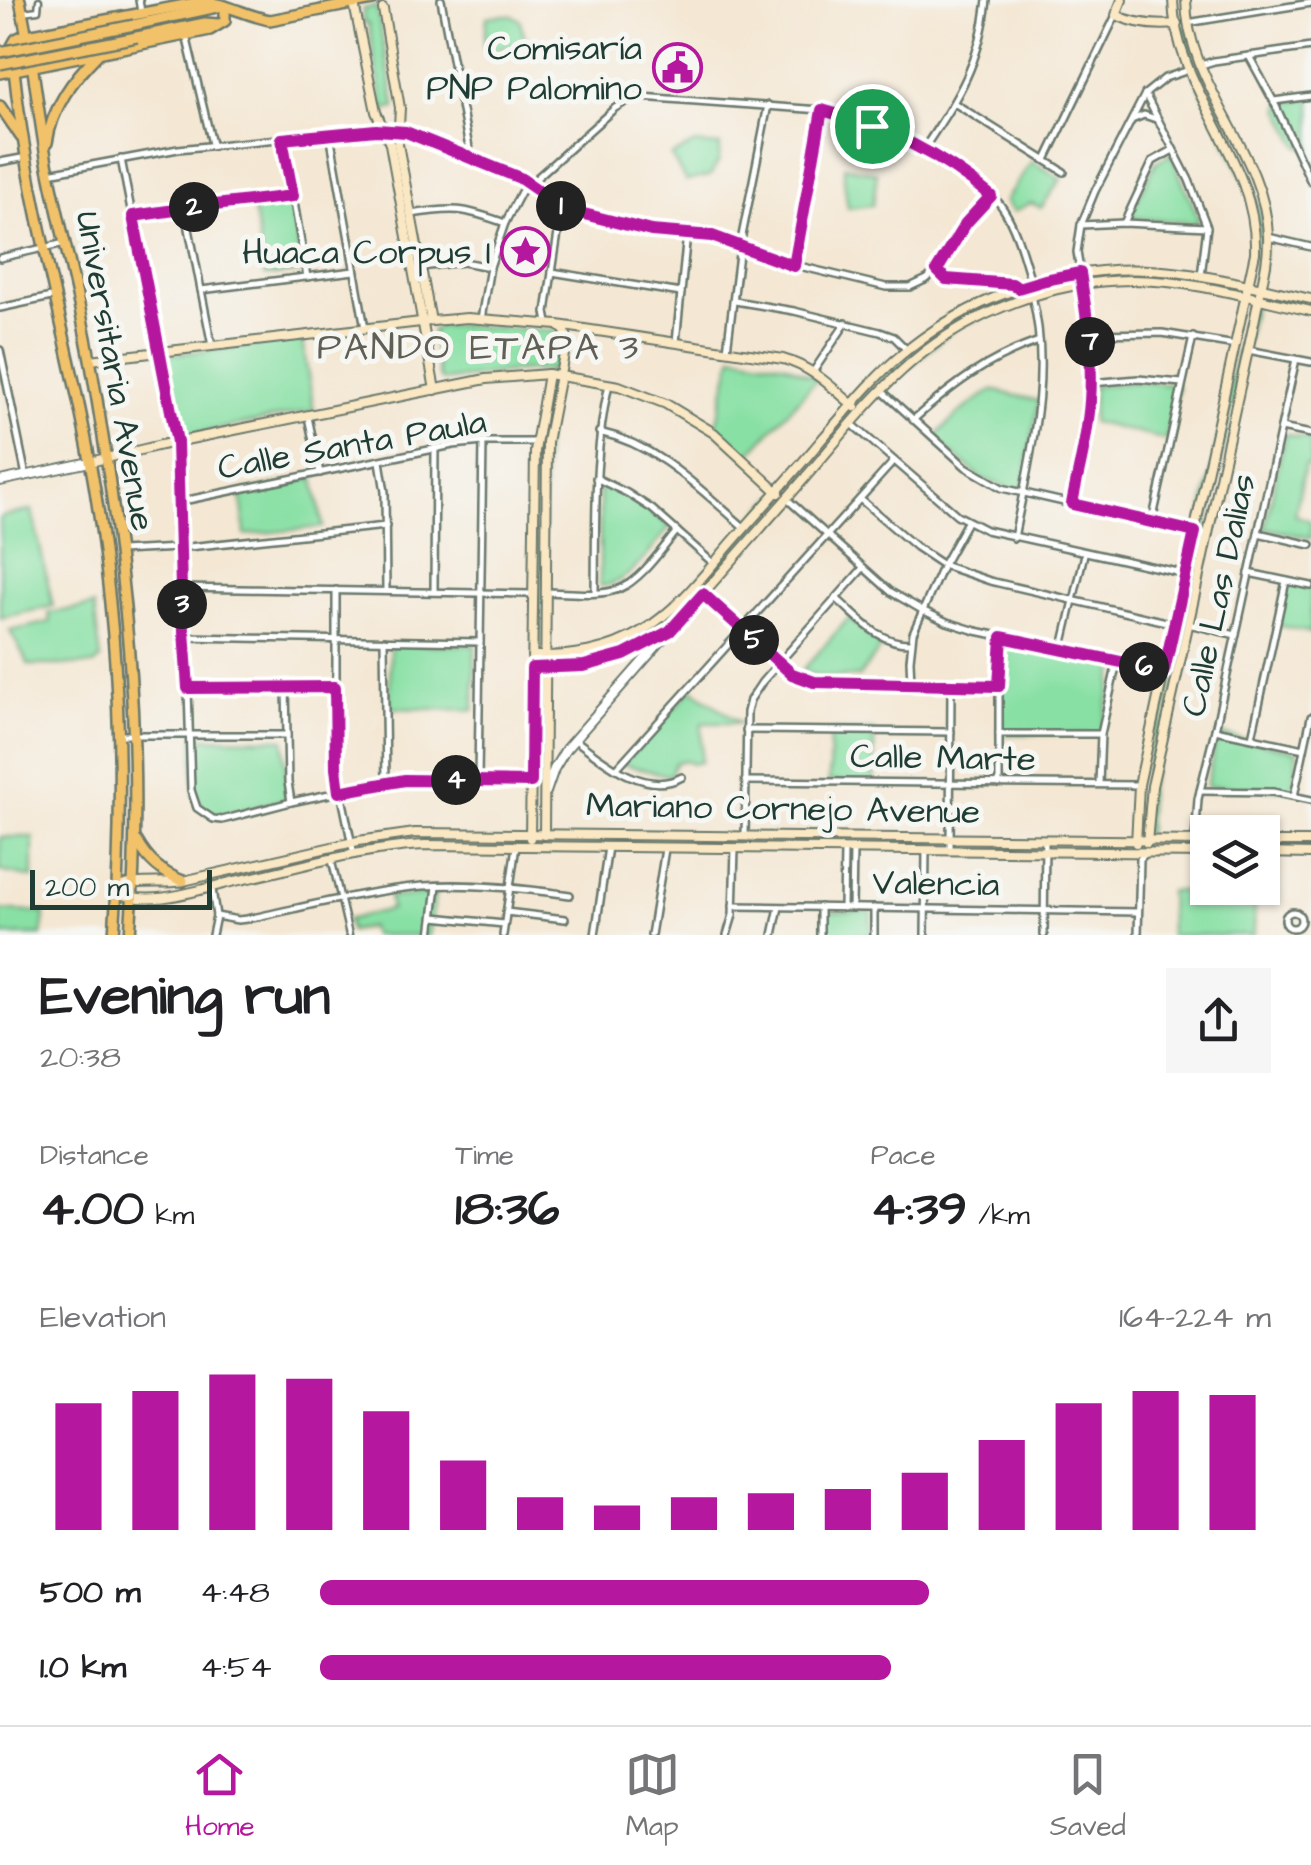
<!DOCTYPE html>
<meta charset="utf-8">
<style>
body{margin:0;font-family:"Architects Daughter",sans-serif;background:#f6f6f6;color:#202124;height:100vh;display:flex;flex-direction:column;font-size:38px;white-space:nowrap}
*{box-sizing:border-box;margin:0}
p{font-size:32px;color:#757577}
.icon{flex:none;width:55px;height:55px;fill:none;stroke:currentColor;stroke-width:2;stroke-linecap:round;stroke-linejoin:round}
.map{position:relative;height:935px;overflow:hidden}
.side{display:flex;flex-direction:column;background:#fff;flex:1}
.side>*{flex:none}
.fabs{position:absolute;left:1190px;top:815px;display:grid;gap:20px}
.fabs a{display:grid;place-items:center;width:90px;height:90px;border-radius:0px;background:#fff;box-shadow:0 2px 8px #0004;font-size:50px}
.scale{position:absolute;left:30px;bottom:25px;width:182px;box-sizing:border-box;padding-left:10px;border:5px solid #1f3d34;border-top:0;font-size:28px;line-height:35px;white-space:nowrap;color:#1f3d34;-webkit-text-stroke:8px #f6f6f2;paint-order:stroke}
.pin{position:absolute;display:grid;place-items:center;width:85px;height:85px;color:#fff;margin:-42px;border:5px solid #fff;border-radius:50%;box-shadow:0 2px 10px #0007}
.km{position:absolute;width:50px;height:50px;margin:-25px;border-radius:50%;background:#222;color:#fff;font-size:28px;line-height:50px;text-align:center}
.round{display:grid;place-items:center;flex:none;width:105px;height:105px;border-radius:0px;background:#f6f6f6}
.headline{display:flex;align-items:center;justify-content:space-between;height:170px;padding:0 40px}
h1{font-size:55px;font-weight:800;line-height:75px}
.metrics{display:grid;grid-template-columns:repeat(3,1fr);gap:15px;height:170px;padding:10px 40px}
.metrics div{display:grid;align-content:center}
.metrics b{font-size:50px;font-weight:800}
.metrics small{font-size:28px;font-weight:400}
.metrics p{font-size:28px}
.chart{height:280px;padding:20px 40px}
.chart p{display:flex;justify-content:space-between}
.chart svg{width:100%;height:180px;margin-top:10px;stroke:#b5179e;stroke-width:6}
ul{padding:0 40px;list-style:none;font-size:32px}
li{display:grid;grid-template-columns:160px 120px 1fr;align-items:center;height:75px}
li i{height:25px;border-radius:12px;background:#b5179e}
.menu{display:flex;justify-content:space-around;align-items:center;height:140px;border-top:2px solid #e0e0e0;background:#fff;font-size:28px;color:#757577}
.menu a{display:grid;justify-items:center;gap:5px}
.menu .current{color:#b5179e}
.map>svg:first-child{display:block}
.green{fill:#88e0a4;stroke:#548e6c;stroke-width:2.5}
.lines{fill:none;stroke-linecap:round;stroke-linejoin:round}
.pedestrian-casing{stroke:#6a786c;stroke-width:9}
.minor-casing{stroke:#6a786c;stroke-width:10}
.tertiary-casing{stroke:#6a786c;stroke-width:12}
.secondary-casing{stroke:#6a786c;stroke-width:12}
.primary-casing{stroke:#6a786c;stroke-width:14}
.pedestrian{stroke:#fff;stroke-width:4}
.minor{stroke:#fff;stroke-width:5}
.tertiary{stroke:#fff;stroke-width:8}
.secondary{stroke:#fae7c3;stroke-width:8}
.primary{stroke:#f2c26a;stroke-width:9}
.primary-bridge-casing{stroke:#6a786c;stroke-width:14;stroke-linecap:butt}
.primary-bridge{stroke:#f2c26a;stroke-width:9}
.route-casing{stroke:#fff;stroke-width:20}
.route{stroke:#b5179e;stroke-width:12}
.labels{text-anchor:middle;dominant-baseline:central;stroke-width:10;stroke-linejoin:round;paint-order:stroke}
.poi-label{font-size:35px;fill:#1f3d34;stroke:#f6f6f2;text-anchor:end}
.street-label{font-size:35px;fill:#1f3d34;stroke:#f6f6f2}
.neighbourhood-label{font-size:38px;letter-spacing:2.5px;fill:#605f55;stroke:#f6f6f2}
</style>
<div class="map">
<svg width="1311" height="935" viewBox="0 0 1311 935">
<rect width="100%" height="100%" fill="#f6f6f2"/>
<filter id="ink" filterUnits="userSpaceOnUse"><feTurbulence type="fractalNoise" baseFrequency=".01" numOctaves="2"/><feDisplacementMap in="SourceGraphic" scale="20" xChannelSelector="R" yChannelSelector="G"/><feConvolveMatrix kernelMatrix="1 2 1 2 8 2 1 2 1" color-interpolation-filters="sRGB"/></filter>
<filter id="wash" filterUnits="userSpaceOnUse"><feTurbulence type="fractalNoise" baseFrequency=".0048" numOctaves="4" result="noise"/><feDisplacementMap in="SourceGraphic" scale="40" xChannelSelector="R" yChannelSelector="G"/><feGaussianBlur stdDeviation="2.25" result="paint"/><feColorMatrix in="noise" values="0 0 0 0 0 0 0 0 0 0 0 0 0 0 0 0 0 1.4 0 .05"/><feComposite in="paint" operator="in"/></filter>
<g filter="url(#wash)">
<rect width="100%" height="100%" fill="#f4e7d3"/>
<!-- green -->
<g class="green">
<polygon points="376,6 395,104 395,108 384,109 368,24 363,21 363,9"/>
<polygon points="499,15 512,15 520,20 525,43 488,50 484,47 487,17"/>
<path d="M 1188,27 C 1191,40 1193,53 1198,65 C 1225,133 1280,203 1259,279 L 1255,279 L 1254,275 L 1259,233 L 1254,201 L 1193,72 L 1179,28 Z"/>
<polygon points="1311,99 1311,149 1299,146 1280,109 1282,103"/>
<polygon points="695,144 720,146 719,161 710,176 686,181 671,156"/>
<polygon points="1171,154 1199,220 1194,223 1134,218 1132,212 1156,162"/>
<polygon points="1032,161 1061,179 1041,208 1031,203 1013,212 1005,201"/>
<polygon points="844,166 877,173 873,205 848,208 844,181"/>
<polygon points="290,199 303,272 265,276 252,201"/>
<path d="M 1074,277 L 1074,283 L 956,327 L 865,405 L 859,399 C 928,332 978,298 1074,277 Z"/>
<polygon points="1247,303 1254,304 1206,531 1199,529"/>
<polygon points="461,325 556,331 564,339 557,366 551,368 552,370 517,371 442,381 438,374 432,330 441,326"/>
<polygon points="302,340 314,410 179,437 164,355"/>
<polygon points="733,355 785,364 817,379 747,457 715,429"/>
<polygon points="554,380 544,449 541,651 535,651 539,445 549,381"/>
<polygon points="1137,382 1176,385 1178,387 1166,440 1092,422 1093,386"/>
<polygon points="992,390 1039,401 1022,493 981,478 934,438 959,413"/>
<polygon points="1285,434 1311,440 1311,465 1305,465 1295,515 1311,521 1311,538 1265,528"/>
<polygon points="314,478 323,527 245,535 241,492"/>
<path d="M 600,484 C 627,495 649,507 670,527 C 653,547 628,586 600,586 Z"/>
<path d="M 774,496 L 780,499 L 686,607 C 646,645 605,661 550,663 L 551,658 L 568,658 L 657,625 Z"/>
<polygon points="32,510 53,606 0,618 0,517"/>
<polygon points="1198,536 1205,538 1149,787 1147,834 1140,834 1143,786"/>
<polygon points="1286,581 1311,588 1311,633 1277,625"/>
<polygon points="94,606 101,659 94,665 29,665 10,631 50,622 49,613"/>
<polygon points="849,618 882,646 859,677 821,677 802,671"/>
<polygon points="1003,637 1117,662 1101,734 999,734"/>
<polygon points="390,645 475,645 474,710 390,708"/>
<path d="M 692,689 L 740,723 L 702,723 L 701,762 L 692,764 C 686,759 682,760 675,763 L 670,776 L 622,764 Z"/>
<polygon points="830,731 874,731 874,782 829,782"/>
<polygon points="1218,734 1298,751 1293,786 1290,790 1206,786"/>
<polygon points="194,738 284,739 287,799 224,815 205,811 194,794"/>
<polygon points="0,837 33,837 33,878 0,871"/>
<polygon points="1227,889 1255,890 1254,935 1170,935 1169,891 1187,891 1188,900 1226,900"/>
<polygon points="435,894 429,935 372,935 370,927 350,931 347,920 391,909 389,897"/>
<polygon points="0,910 45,913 42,935 0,935"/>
<rect x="824" y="911" width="47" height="24"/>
</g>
</g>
<g filter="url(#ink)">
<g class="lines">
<defs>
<g id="pedestrian">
<polyline points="22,12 38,10 39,0"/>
<polyline points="937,270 946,279 1012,285 1017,288"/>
<polyline points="159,354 177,442"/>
<polyline points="1062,649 1085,552"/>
<polyline points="332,862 349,935"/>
</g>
<g id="minor">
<polyline points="139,0 141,12"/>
<polyline points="441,0 471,158"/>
<polyline points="1187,23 1311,3"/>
<polyline points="186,35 212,144"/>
<polyline points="1249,56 1274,102 1311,182"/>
<polyline points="1201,65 1214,61 1311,47"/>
<polyline points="1145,94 1189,180 1207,227 1201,276"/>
<polyline points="1274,101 1311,96"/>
<polyline points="954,103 1064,172"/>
<polyline points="1134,119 1144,115 1156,119"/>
<polyline points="330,134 365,328"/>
<polyline points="283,139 307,277"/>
<path d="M 923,150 C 958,97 980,65 987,0"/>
<polyline points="121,159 159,352"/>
<polyline points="1046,160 1116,15"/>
<polyline points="0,162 27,157"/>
<polyline points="49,173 178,149 368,130 391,130 406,133 520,178 562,207 580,213 651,231 712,236 795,265 886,287 910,287 927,279 937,270 966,223 991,195"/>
<polyline points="185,208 212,346"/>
<path d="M 411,214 C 455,207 463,208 505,223"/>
<polyline points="133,216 185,208 293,197"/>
<polyline points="1124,223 1153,161 1173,150"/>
<polyline points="1081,225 1124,223 1207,227"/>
<polyline points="1268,237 1311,247"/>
<polyline points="0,258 65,243"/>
<polyline points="795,265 821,111"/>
<polyline points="421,267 463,262 490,267"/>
<polyline points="552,272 681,293"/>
<polyline points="201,290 354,271"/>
<polyline points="735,301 794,311 880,332 894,337 907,350"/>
<polyline points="0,308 56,296"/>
<path d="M 481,319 L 490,267 L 505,223 L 521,192 L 615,108 L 631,99 L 641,97 L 821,110 C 870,123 914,144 956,171 C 973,181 994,193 1004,210 C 1018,232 1024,260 1032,284"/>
<polyline points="548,323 546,312 562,207"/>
<polyline points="1090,334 1162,333 1236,345"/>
<polyline points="676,342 687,234"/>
<polyline points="0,350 26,476"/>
<polyline points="727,350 740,246 768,105"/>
<polyline points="1248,350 1311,362"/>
<polyline points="813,372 846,323"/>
<polyline points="1091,383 1138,379 1182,383"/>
<polyline points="882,391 966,467 1002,488 1208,535"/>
<polyline points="308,417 320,473"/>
<path d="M 913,420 C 954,384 987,359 1039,341"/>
<polyline points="852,424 957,515 986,530 1186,574"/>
<polyline points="1281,428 1311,434"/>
<path d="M 599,432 C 659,445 700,490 745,528"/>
<polyline points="177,442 181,588 188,688 191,790 197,808 213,819 222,820 291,802 397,780 531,782"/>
<polyline points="380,461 385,492 386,591"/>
<polyline points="596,478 627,493 652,509 713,563"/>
<polyline points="787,499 891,592 922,610 947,622 976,631 1165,671"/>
<polyline points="860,499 916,547 943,565 990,581 1175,624"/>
<polyline points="178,502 453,445 483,442 536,442"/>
<polyline points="1072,504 1089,419 1091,383 1090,334 1077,252 1081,225 1095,191 1145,94 1165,78 1189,70"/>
<polyline points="1152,522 1193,337"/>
<polyline points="1258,533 1311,545"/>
<path d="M 1014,538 C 1029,459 1053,376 1032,296"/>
<polyline points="120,551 179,548 386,526"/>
<polyline points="1249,573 1311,586"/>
<polyline points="181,588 533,594"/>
<polyline points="336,590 336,768 354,855"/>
<polyline points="434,592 435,448"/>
<path d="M 545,592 C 567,592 598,597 619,589 C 642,579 661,550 677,531"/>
<path d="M 595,592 C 596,520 593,454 609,384"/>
<polyline points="704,595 793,674 814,682 999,686"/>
<path d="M 837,599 C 860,619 879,644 911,643"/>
<polyline points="1188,624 1236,635"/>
<polyline points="185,637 480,642"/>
<polyline points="384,640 386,782"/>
<polyline points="911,684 910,660 913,633 943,565 967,522"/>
<polyline points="286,687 288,782 291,802"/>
<polyline points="188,688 335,687"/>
<polyline points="746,730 951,732"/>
<polyline points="1215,730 1304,749"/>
<polyline points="999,734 1101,734"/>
<polyline points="119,735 287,735"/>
<polyline points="1252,737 1286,581"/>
<path d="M 574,739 C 602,760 645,797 682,777"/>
<polyline points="616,769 894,461"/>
<polyline points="478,779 483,442"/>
<polyline points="745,781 1137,785"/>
<polyline points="999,784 999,686 1003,637"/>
<polyline points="1099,784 1101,734 1117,662"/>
<polyline points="1200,791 1273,792 1311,800"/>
<polyline points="1294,796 1311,717"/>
<polyline points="745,837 747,712 750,700 762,682 863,568"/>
<polyline points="1195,840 1198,799 1215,730 1296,359"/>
<polyline points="950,850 951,686"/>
<polyline points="212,889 216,916 212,935"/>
<polyline points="733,906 1138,912"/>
<polyline points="843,908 844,851"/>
<polyline points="852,908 853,851"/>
<polyline points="874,908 874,935"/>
<polyline points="506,912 565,919"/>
<circle cx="1293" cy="920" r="8"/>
<path d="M 216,916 L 238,920 L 247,919 C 305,907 364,891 423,886 C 473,883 521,888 570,895"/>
<polyline points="434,917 504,924"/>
<polyline points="431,935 437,886"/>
<polyline points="503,935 516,846"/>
<polyline points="595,935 608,847"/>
<polyline points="651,935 665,849"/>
<polyline points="727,935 733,915 735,849"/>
<polyline points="773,935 779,907"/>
<polyline points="820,935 820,907"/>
<polyline points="925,935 926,850"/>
<polyline points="1044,935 1045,840"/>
<polyline points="1138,935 1140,859 1144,855"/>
</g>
<g id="tertiary">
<polyline points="0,481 90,462"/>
<polyline points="546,792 554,769 566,749 667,634"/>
</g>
<g id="secondary">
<path d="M 1122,0 L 1116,15 C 1135,24 1156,26 1177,24"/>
<polyline points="354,4 376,112 390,144 435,390"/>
<polyline points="383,9 400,108 398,144 431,321"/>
<path d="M 90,360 L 421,322 L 467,318 L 558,325 L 783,359 C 812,367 832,387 855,407"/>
<polyline points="90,462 161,445 486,379 548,374 619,386 666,404 714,433 779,493"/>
<path d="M 532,656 C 571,657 607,652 642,631 C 678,610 706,572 733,541 C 763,507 794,473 823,438 C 848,410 872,379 901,355 C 957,308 1028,277 1101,271 C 1172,264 1242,284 1311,299"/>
<path d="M 532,668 C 591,668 619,661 670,631 C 712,583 754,536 796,488 C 834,445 870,397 914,360 C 974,310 1054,281 1131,280 C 1192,280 1252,298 1311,311"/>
<polyline points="544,835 547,442 567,339 565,331 558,325"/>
<polyline points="530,838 535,451 548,374"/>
<polyline points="1262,842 1311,842"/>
<path d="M 1136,843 L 1139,785 L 1255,253 C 1259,160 1175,92 1173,0"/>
<path d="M 1147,843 L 1152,786 C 1181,662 1207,538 1234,414 C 1242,377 1251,340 1258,302 C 1263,280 1269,258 1268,235 C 1265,152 1187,86 1186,0"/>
<polyline points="1262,853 1311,854"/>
<path d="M 117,888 C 137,879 162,885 183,881 L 358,841 L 415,833 L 1208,841"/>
<path d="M 117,893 C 154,908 202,888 240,880 C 300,867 362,848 425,845 L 1208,853"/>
</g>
<g id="primary">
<polyline points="20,0 27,37"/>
<polyline points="134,25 222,6"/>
<polyline points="137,37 205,23 218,24"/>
<path d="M 30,52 C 36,87 40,122 46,157 C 59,225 78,291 90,359 C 124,551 145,740 130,935"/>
<polyline points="0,73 210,30 225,21 225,6"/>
<polyline points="0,106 21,137"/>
<path d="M 47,143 C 52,107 73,79 98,54"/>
<path d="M 137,841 C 148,861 162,873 183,881"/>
<path d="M 114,935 C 126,773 118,610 88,450 C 63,316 22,182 12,46 L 16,39 L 22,36 L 201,2 C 225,2 246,16 270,20 L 373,0"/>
</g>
</defs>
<!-- pedestrian casing -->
<use href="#pedestrian" class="pedestrian-casing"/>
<!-- minor casing -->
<use href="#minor" class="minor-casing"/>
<!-- tertiary casing -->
<use href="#tertiary" class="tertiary-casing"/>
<!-- secondary casing -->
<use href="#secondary" class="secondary-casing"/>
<!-- primary casing -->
<use href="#primary" class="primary-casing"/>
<!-- pedestrian -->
<use href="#pedestrian" class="pedestrian"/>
<!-- minor -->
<use href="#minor" class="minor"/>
<!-- tertiary -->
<use href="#tertiary" class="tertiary"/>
<!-- secondary -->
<use href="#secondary" class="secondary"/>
<!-- primary -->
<use href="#primary" class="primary"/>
<defs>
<g id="primary-bridge">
<polyline points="0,52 134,25"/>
<polyline points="0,64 137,37"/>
</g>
</defs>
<!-- primary-bridge casing -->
<use href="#primary-bridge" class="primary-bridge-casing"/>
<!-- primary-bridge -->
<use href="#primary-bridge" class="primary-bridge"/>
</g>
</g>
<g class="lines" filter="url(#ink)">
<defs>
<path id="route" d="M 822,110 C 883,126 942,155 991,196 L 966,223 L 937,270 L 946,279 L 1012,284 L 1018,288 L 1045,280 L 1080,273 C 1088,322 1095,371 1088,420 C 1085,448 1077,476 1072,504 L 1195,532 L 1164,671 L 1002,637 L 999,686 L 814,682 L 792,674 L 703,594 L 670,631 L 624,655 L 584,666 L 532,668 L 531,782 L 405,780 L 339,792 L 336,768 L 335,687 L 188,688 L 181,588 L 177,442 L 133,216 L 189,208 L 293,196 L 282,139 L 376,130 L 406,132 L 520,178 L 562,207 L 580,213 L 651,231 L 712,236 L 794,266 Z"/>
</defs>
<!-- route casing -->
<use href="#route" class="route-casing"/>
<!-- route -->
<use href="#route" class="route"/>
</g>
<!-- icons -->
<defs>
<symbol id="civic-ring" viewBox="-11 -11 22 22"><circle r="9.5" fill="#f6f6f2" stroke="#b5179e" stroke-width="1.5"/><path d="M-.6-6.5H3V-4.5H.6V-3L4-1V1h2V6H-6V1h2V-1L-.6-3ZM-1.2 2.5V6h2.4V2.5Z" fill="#b5179e"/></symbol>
<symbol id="sight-ring" viewBox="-11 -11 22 22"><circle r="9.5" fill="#f6f6f2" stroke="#b5179e" stroke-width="1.5"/><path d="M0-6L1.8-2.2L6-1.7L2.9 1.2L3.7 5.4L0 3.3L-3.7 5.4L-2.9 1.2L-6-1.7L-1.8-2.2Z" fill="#b5179e"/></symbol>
</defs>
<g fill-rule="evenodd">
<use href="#civic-ring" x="650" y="40" width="55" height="55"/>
<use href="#sight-ring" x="498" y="224" width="55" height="55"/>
</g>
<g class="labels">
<!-- poi labels -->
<g class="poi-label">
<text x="642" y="48">Comisaría<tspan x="642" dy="40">PNP Palomino</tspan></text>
<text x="491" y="252">Huaca Corpus I</text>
</g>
<!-- street labels -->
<g class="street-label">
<text transform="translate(115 371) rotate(80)">Universitaria Avenue</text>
<text transform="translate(352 445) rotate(-10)">Calle Santa Paula</text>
<text transform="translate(1219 595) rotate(-78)">Calle Las Dalias</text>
<text transform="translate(943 758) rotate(1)">Calle Marte</text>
<text transform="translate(783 809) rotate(1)">Mariano Cornejo Avenue</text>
<text transform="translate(936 884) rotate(1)">Valencia</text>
</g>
<!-- neighbourhood labels -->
<g class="neighbourhood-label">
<text x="479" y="348">PANDO ETAPA 3</text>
</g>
</g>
</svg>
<div class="fabs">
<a><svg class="icon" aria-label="layers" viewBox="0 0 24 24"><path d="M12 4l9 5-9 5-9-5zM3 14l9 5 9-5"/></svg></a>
</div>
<div class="scale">200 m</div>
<div class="pin" style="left:872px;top:126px;background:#1e9e55"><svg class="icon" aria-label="arrive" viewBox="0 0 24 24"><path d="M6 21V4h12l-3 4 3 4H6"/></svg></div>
<b class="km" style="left:561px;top:206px">1</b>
<b class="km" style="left:194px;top:207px">2</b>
<b class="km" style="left:182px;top:604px">3</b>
<b class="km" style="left:456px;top:780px">4</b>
<b class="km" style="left:754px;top:640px">5</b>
<b class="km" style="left:1144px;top:667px">6</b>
<b class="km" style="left:1090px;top:342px">7</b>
</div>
<section class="side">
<div class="headline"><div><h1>Evening run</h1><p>20:38</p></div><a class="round"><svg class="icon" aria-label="share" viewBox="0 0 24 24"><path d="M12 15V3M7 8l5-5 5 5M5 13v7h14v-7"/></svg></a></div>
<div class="metrics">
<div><p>Distance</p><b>4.00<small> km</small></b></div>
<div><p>Time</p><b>18:36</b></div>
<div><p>Pace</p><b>4:39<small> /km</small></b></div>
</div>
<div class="chart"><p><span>Elevation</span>164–224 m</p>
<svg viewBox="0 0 160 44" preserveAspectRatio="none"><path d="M5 44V13M15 44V10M25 44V6M35 44V7M45 44V15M55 44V27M65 44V36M75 44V38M85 44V36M95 44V35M105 44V34M115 44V30M125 44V22M135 44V13M145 44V10M155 44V11"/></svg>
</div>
<ul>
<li><b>500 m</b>4:48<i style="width:64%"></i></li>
<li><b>1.0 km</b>4:54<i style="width:60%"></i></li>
</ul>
</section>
<nav class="menu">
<a class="current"><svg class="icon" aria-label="home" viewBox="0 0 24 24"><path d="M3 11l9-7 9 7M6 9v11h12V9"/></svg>Home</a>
<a><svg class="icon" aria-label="map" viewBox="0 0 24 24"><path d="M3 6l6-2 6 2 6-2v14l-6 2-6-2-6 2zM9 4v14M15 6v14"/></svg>Map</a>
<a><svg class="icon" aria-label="saved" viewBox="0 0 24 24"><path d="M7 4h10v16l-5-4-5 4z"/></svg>Saved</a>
</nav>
